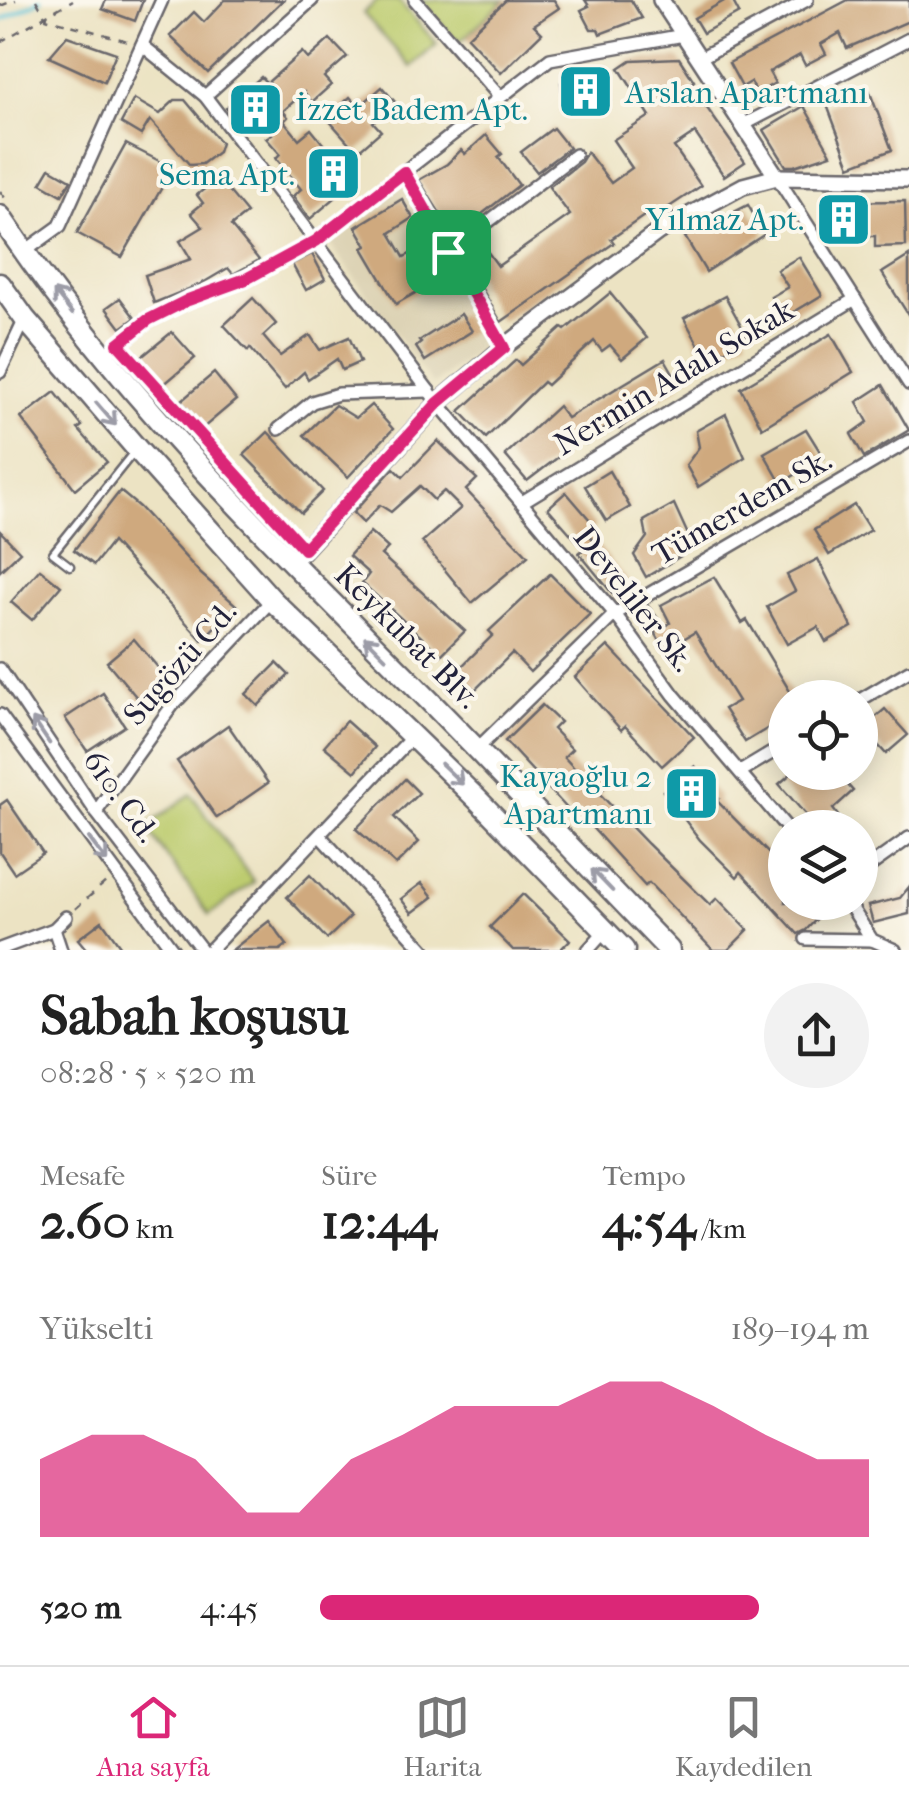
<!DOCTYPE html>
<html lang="tr">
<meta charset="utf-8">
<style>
body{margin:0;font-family:"IM FELL French Canon",serif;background:#f2f2f2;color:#222;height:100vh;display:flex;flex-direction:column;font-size:38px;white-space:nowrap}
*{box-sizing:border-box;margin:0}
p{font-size:32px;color:#767676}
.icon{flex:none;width:55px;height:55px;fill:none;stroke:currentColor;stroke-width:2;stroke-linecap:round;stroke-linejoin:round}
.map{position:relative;height:950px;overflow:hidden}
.drawer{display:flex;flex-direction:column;background:#fff;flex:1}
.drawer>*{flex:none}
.tools{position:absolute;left:768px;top:680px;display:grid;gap:20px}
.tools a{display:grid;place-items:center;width:110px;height:110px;border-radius:50%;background:#fff;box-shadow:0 5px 25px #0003;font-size:50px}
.pin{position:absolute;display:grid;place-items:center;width:85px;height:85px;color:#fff;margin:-42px;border-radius:20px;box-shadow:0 5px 15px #0006}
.round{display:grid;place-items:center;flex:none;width:105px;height:105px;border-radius:52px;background:#f2f2f2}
.head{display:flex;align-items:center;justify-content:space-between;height:170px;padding:0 40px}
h1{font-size:55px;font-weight:800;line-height:75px}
.figures{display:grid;grid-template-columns:repeat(3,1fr);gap:15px;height:170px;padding:10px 40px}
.figures div{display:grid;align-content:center}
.figures b{font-size:50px;font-weight:800}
.figures small{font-size:28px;font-weight:400}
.figures p{font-size:28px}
.chart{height:280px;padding:20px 40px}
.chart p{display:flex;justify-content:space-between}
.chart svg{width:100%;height:180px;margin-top:10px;fill:#db2777;opacity:.7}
ul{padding:0 40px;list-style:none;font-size:32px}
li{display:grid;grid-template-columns:160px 120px 1fr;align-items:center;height:75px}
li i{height:25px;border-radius:12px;background:#db2777}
.menu{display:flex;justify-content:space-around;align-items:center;height:140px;border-top:2px solid #e0e0e0;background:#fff;font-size:28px;color:#767676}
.menu a{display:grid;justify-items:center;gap:5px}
.menu .current{color:#db2777}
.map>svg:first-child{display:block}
.built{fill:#ddd3b5}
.green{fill:#bdcc6f;stroke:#707755;stroke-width:2.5}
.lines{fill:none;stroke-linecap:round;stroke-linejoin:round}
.stream{stroke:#5cc4d9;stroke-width:4}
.building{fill:#cfa97e}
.service-casing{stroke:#69666b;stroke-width:11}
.minor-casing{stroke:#69666b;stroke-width:16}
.tertiary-casing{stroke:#69666b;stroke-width:20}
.trunk-casing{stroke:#69666b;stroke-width:25}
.path{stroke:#69666b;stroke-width:2.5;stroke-dasharray:8 8;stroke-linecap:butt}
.service{stroke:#fff;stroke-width:6}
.minor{stroke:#fff;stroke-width:11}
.tertiary{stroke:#fff;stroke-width:15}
.trunk{stroke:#fff;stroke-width:20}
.oneway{stroke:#9c9ca7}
.route-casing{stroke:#fff;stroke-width:20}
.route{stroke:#db2777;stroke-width:12}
.labels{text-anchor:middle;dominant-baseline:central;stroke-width:8;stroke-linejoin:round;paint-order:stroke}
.culture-label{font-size:32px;fill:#0d838f;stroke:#fbf7ec;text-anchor:end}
.street-label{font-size:32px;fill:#22223b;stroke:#fbf7ec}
</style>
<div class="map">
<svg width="909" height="950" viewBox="0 0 909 950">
<rect width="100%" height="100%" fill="#fbf7ec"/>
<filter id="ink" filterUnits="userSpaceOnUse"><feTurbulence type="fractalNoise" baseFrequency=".01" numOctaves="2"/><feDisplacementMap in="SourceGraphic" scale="20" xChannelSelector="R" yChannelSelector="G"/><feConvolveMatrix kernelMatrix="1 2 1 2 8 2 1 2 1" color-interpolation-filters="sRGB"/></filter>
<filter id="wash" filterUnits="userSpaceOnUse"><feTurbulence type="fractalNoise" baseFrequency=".0048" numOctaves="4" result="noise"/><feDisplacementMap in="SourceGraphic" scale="40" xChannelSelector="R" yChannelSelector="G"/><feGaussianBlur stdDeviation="2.25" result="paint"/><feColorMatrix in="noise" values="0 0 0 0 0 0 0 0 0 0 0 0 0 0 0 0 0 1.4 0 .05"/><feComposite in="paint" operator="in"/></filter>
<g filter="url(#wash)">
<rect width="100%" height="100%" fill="#ece3c3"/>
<!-- built -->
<polygon class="built" points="403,186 491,340 433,385 328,241 378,198"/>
<!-- green -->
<g class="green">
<polygon points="378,0 398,0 437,44 411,67 363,13"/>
<polygon points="420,0 505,0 458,43"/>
<polygon points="191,794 254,882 209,915 146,827"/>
</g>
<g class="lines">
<!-- stream -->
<polyline class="stream" points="0,21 41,0"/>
</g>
<g id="blocks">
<!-- building -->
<g class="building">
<polygon points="106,0 143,0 135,21 102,9"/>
<polygon points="225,0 283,0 208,73 170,36 194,12 204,22"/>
<polygon points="506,0 554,0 559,8 534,25 542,33 501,73 467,37"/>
<polygon points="585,0 631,0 642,18 600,34 598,29 591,29 581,10 589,6"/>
<polygon points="726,0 732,0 739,13 703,33 694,18"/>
<polygon points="848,0 909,0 909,21 847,48 840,33 821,44 826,54 805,65 800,55 769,72 775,83 757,93 751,82 742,87 729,63"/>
<polygon points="67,36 116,53 104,82 49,57"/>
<polygon points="330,39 347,57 324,77 331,85 312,102 304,92 283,111 288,117 284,121 299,139 311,129 354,182 310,219 293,196 301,189 276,158 280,154 266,138 272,134 260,119 249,127 245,123 242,126 226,108 261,77 267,83 302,52 308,59"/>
<polygon points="679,58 694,81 690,84 745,162 724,176 695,133 674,147 701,186 654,217 651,211 611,239 614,243 501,322 478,282 480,281 462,254 479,240 498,266 570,215 549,187 581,162 587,152 611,183 632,168 613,140 650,116 619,68 631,60"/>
<polygon points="608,79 610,100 563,104 561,83"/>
<polygon points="382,87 395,102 373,122 381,131 357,152 327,118 350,97 359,107"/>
<polygon points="869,90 892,150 850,166 827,105"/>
<polygon points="134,99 160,114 175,100 185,100 221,143 218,152 202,164 190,165 150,120 141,135 121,123"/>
<polygon points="804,106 831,154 795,166 786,166 764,130"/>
<polygon points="553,128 569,148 537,172 521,152"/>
<polygon points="486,135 502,154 498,157 519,185 454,236 419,180 447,164 461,150 465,154"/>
<polygon points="126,144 173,168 122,257 77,233"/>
<polygon points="50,168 71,180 62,195 41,183"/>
<polygon points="218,178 247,213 231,226 259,260 233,274 228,268 201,284 154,303 145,275 191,259 180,241 203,227 191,213 203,203 197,195 208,186 211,188 209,186"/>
<polygon points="402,199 413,218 390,233 404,257 410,254 429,285 396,304 363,248 367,246 356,227"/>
<polygon points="905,201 906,246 875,247 875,236 826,236 825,202"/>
<polygon points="748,205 765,234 706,272 685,237"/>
<polygon points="312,254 325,279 306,290 292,264"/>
<polygon points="909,256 909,316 882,273"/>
<polygon points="799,257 822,295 784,318 771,297 788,287 777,270"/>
<polygon points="610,293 647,338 622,359 610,345 602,351 594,341 547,385 543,382 486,438 460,411 516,360 521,365 562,328 565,330"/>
<polygon points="725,296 748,338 707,360 684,318"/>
<polygon points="120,298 135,318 121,328 106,308"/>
<polygon points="253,298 276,324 263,336 280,356 310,335 320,350 349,337 360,362 342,370 337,359 308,379 304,372 285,389 250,348 248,351 224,325"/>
<polygon points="461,314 472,331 425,361 416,347 421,343 419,341"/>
<polygon points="172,332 195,358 162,386 139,359"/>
<polygon points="831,334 853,372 762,428 741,388"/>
<polygon points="665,359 680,385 644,407 619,429 613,422 586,444 582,439 527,481 505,455 558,406 567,418"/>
<polygon points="214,373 236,400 203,428 181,401"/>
<polygon points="883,385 909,430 864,457 851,434 868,422 857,402"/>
<polygon points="55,392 82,426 78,429 107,462 75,489 21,418"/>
<polygon points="335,405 356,418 371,405 393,429 348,477 304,435"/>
<polygon points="726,414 745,457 698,487 686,465 699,447 696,431"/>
<polygon points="806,429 824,458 781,483 764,453"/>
<polygon points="268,432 323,491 301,513 244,455"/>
<polygon points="438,441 477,479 466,490 528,556 472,603 422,542 461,508 444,491 434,500 420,486 391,512 380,505 363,523 353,513 394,468 403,477"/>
<polygon points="609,471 630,507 606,521 585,486"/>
<polygon points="120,491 139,507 201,574 236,605 202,640 112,542 94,565 74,550"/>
<polygon points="566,492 596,527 587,532 631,586 616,598 579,553 584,549 548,508"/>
<polygon points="674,504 694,548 646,577 634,555 647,537 644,521"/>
<polygon points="854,505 870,530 829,555 814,530"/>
<polygon points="0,531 20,552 0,571"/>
<polygon points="370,532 388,548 381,555 465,631 441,655 362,583 369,574 349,556"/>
<polygon points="818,559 852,627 826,642 818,627 787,644 767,607 795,591 787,575"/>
<polygon points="40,569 61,586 32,620 11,602"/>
<polygon points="550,574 590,614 530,672 512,653 475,690 457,671 493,635 489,631"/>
<polygon points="714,577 742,623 747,620 794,698 785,698 785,718 745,742 724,709 738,701 695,632 665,650 642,609 648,606 665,627 670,623 661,605"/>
<polygon points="134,639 171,683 144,706 107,662"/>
<polygon points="608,646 694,737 662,766 625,726 621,730 575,677"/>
<polygon points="277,663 289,675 258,706 246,694"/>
<polygon points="103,693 125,726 87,751 65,718"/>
<polygon points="542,705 560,722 553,729 572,749 564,757 587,782 595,775 605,787 599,793 648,844 710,905 717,898 748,930 728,950 713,950 649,883 645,886 578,812 574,816 505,741"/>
<polygon points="885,709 908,735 886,754 863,728"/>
<polygon points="346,721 375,747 355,772 324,746"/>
<polygon points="228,725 268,783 217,818 177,761"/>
<polygon points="695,766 719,798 716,800 785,870 785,902 818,902 825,910 806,930 798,934 741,872 737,877 700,840 663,791"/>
<polygon points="793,772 801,772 810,783 821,772 836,772 853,791 833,809 839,817 827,828 817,828 779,784"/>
<polygon points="405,779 419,793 394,817 419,842 396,865 356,829"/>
<polygon points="7,800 43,853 14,873 0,852 0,805"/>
<polygon points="310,875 350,917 327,939 287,897"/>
<polygon points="422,883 433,897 412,913 401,899"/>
<polygon points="909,887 909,914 873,923 868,906 900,898"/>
<polygon points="523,894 570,940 560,950 513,950 490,927"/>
<polygon points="102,921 123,950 87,950 78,939"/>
<polygon points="269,921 287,945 280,950 232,950"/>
</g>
</g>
</g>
<g filter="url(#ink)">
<use href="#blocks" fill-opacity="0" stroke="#69666b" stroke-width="2.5"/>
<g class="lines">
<defs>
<polyline id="service" points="70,566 53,553 133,453"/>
<g id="minor">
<polyline points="415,0 500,97"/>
<polyline points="142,45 205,96 438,403 615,614 674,695 787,828"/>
<polyline points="700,58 807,0"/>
<polyline points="205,96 312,0"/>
<polyline points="743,125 909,39"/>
<polyline points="404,172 504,347"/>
<polyline points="777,177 909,384"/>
<polyline points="24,252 60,226 162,0"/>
<polyline points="449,252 575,155"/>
<polyline points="105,355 149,320 188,299 246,279 315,241 550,59 684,35"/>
<polyline points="0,372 25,319"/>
<polyline points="279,429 312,402 338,394 429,391"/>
<polyline points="522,502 855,299"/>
<polyline points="0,669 96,812 202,950"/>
<polyline points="860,700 909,671"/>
<polyline points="0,715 173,950"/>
<polyline points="477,749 615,614 909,441"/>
<polyline points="740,772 785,745"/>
<polyline points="96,812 172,706 272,600"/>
<polyline points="321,837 424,950"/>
<polyline points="860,873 909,838"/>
<polyline points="848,902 872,940 895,950"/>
<polyline points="54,929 61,950"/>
<polyline points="806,939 872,940"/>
<polyline points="0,949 54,929 66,917"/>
<polyline points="210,950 413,736"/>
<polyline points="588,950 605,931"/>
</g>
<g id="tertiary">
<polyline points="661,0 777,177"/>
<polyline points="292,563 438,403 504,347 658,232 743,186 777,177 909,179"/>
</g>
<g id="trunk">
<path d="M 0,216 C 115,389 265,536 411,682 C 498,770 583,861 669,950"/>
<polyline points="0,284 25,319 137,449 272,600 477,799 624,950"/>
</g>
</defs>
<!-- service casing -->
<use href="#service" class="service-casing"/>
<!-- minor casing -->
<use href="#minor" class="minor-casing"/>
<!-- tertiary casing -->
<use href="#tertiary" class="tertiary-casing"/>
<!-- trunk casing -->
<use href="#trunk" class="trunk-casing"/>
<!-- path -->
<g class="path">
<polyline points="36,0 46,18 131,42"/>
<polyline points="0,6 16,0"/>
<polyline points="0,42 73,0"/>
<polyline points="0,191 5,198"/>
<polyline points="130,358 293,537"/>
<polyline points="75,909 107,881"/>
</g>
<!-- service -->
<use href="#service" class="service"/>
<!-- minor -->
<use href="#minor" class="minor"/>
<!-- tertiary -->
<use href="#tertiary" class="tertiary"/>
<!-- trunk -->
<use href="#trunk" class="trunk"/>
</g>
<!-- one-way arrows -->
<defs><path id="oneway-shaft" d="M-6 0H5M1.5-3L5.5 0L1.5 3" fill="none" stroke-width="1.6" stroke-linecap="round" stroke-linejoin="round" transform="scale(2.5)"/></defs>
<g class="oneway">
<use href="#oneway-shaft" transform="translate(63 302) rotate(-128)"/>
<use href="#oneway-shaft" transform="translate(106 414) rotate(49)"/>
<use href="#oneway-shaft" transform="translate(375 647) rotate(-135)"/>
<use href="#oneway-shaft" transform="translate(41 731) rotate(-124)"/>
<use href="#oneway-shaft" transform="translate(452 774) rotate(44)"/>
<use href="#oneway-shaft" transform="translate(98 850) rotate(53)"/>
<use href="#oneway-shaft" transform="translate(602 880) rotate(-134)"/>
</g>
</g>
<g class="lines" filter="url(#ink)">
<defs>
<polygon id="route" points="404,172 504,348 438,403 304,549 118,344 148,320 188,300 246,279 316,241"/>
</defs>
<!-- route casing -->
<use href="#route" class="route-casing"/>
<!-- route -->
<use href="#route" class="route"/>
</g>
<!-- icons -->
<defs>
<symbol id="building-square" viewBox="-11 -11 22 22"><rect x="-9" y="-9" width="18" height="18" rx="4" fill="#0f9aa8" stroke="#fbf7ec"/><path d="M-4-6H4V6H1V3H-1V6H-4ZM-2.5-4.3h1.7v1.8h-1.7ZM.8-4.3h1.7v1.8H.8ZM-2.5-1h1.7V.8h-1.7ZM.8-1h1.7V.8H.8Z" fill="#fff"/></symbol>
</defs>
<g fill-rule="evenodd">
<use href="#building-square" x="554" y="60" width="63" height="63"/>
<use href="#building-square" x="224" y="78" width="63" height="63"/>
<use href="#building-square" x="302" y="142" width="63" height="63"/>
<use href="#building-square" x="812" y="188" width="63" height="63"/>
<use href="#building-square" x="660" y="762" width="63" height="63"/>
</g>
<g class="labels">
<!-- culture labels -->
<g class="culture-label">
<text x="625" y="92" text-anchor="start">Arslan Apartmanı</text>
<text x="295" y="109" text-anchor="start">İzzet Badem Apt.</text>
<text x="295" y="174">Sema Apt.</text>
<text x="804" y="219">Yılmaz Apt.</text>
<text x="652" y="776">Kayaoğlu 2<tspan x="652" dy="37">Apartmanı</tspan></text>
</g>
<!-- street labels -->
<g class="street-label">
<text transform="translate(674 377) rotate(-31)">Nermin Adalı Sokak</text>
<text transform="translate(742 507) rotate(-30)">Tümerdem Sk.</text>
<text transform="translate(634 599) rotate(52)">Develiler Sk.</text>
<text transform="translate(407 636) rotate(45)">Keykubat Blv.</text>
<text transform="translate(180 663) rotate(-49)">Sugözü Cd.</text>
<text transform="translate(121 796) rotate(54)">610. Cd.</text>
</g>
</g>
</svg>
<div class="tools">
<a><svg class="icon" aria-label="locate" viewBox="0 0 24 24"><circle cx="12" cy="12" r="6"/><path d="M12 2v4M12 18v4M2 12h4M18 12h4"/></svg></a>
<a><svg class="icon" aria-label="layers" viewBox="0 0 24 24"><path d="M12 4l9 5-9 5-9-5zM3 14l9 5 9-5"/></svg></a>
</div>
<div class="pin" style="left:448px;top:252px;background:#1e9e55"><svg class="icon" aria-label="arrive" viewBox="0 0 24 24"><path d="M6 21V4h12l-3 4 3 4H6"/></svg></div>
</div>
<section class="drawer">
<div class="head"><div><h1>Sabah koşusu</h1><p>08:28 · 5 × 520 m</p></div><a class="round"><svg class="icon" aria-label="share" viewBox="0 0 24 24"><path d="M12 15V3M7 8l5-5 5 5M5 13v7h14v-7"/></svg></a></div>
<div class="figures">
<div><p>Mesafe</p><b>2.60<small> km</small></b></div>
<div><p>Süre</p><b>12:44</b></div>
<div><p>Tempo</p><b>4:54<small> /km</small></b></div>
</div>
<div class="chart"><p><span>Yükselti</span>189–194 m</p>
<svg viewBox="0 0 160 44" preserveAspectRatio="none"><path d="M0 44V25L10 19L20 19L30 25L40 38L50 38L60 25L70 19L80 12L90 12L100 12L110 6L120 6L130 12L140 19L150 25L160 25V44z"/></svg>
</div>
<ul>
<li><b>520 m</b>4:45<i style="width:80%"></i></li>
</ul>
</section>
<nav class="menu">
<a class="current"><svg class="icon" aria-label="home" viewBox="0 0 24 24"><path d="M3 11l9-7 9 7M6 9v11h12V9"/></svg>Ana sayfa</a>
<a><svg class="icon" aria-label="map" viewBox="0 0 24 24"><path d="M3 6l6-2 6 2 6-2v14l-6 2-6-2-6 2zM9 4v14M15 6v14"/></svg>Harita</a>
<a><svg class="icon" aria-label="saved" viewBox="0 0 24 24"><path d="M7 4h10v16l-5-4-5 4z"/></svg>Kaydedilen</a>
</nav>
